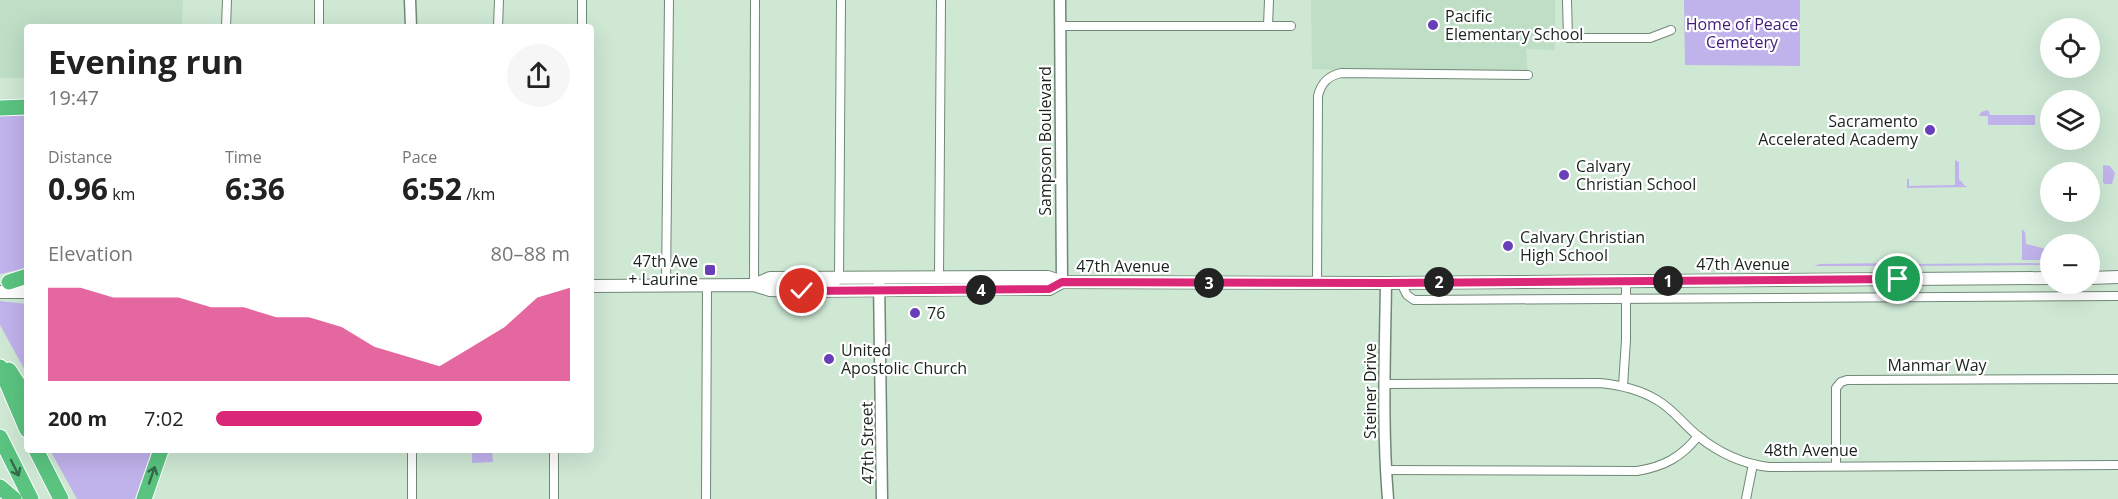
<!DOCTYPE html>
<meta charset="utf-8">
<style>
body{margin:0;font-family:"Open Sans",sans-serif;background:#f6f6f6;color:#222;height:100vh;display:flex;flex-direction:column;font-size:22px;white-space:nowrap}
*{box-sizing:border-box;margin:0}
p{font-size:20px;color:#767676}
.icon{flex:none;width:33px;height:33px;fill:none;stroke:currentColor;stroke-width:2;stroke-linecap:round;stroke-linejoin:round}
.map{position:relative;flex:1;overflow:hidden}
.side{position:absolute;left:24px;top:24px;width:570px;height:429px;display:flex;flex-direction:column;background:#fff;border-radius:6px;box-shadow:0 6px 24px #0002}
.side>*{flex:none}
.buttons{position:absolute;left:2040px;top:18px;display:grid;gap:12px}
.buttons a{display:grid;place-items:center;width:60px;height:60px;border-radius:50%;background:#fff;box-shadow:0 6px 24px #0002;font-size:30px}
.pin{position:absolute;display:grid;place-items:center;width:51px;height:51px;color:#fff;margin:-26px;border:3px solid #fff;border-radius:50%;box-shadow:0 2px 6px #0007}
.km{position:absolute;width:30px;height:30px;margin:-15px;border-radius:50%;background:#222;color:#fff;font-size:16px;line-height:30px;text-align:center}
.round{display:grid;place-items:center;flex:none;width:63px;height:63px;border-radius:32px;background:#f6f6f6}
.headline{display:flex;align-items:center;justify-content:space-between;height:102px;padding:0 24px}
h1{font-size:33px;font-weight:700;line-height:45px}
.stats{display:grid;grid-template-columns:repeat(3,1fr);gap:9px;height:102px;padding:6px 24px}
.stats div{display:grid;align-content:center}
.stats b{font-size:30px;font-weight:700}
.stats small{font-size:16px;font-weight:400}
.stats p{font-size:16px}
.chart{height:168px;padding:12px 24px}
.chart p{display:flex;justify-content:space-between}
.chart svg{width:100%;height:108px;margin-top:6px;fill:#db2777;opacity:.7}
ul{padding:0 24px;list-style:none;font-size:20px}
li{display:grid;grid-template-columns:96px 72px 1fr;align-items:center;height:45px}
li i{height:15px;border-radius:8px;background:#db2777}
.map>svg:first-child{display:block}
.built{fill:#bedec6}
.green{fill:#c0b2eb}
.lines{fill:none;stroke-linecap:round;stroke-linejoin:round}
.minor-casing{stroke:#718877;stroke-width:10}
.tertiary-casing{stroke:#718877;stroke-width:13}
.secondary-casing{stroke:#718877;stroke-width:14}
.motorway-casing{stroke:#fff;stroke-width:17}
.minor{stroke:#fff;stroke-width:8}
.tertiary{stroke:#fff;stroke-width:10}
.secondary{stroke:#fff;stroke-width:12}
.motorway{stroke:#5ac380;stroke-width:15}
.oneway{stroke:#366b49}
.route-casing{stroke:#fff;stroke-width:12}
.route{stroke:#db2777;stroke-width:8}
.poi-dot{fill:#693fb7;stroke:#fff;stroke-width:2}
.labels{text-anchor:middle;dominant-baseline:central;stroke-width:4.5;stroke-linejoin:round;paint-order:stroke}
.poi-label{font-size:16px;fill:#19231c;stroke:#fff;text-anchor:start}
.park-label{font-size:16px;fill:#421a7e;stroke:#fff}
.street-label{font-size:16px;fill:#19231c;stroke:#fff}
</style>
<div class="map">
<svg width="2118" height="499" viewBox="0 0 2118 499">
<rect width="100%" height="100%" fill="#cee8d4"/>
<!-- built -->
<g class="built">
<polygon points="0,0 183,0 182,27 27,27 27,78 0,78"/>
<polygon points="1311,0 1555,0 1555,50 1526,49 1528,75 1312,69"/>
</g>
<!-- green -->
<g class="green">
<polygon points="1684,0 1800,0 1800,66 1685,65"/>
<polygon points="1988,110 1990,115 2035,115 2035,125 1988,125 1988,116 1979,116 1981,112"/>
<polygon points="5,114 27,114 27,268 0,274 0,115"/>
<polygon points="1955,160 1959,162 1959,179 1965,186 1967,186 1966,187 1907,188 1907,179 1909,179 1909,186 1955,185"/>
<polygon points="2103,165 2110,166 2115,173 2112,184 2105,184 2103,182"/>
<polygon points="2022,229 2025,232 2026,244 2050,250 2050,260 2022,260"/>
<polygon points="1891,263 1889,266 1814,266 1820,264"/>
<polygon points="2050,263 2050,265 1908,266 1907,264"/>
<polygon points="0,301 27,304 27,374 0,325"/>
<polygon points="50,450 152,450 135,499 77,499"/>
<polygon points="472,450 492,450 493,462 472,463"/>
</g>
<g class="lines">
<defs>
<g id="minor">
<polyline points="319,0 319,27"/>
<polyline points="1567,0 1568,38 1650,38 1671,30"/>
<polyline points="1060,26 1291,26"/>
<polyline points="1268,26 1269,0"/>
<polyline points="226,27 227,0"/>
<polyline points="498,27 499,0"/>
<polyline points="582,27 582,0"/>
<polyline points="939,277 941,0"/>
<polyline points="839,278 841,0"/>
<path d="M 1317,283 L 1318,96 C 1321,83 1328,76 1341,73 L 1528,75"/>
<polyline points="1401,283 1407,295 1414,300 2118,296"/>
<polyline points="754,285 755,0"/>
<polyline points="666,286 669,0"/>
<path d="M 1384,384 L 1600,383 C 1620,385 1639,389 1657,400 C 1673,409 1684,425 1698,436 C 1719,453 1743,464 1769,467 L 2118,465"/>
<polyline points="1623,386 1626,340 1626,281"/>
<polyline points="1836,465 1836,388 1841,382 1847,380 2118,379"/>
<path d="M 1385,470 L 1637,471 C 1663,467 1682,457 1698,436"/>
<polyline points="412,499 412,450"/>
<polyline points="554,499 554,450"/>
<polyline points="706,499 707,286"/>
<polyline points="1746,499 1753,464"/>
</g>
<g id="tertiary">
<polyline points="410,0 411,27"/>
<polyline points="1060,0 1062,282"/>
<polyline points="879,278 882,499"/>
<path d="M 1386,283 C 1385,355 1382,427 1388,499"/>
<polyline points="773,289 787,284 832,284 839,278"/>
</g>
<g id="secondary">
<polyline points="2090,278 2118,277"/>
<polyline points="754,285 770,278 1048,277 1062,282 1386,283 2050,278"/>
<polyline points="591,286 754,285 770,290 802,291 998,289 1049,289 1062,282"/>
<polyline points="0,292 27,292"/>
</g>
<g id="motorway">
<polyline points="0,108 27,107"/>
<polyline points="9,282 27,276"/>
<polyline points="0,367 27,430"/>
<polyline points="9,370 27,398"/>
<polyline points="0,437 31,499"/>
<polyline points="36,450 61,499"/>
<polyline points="0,487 14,499"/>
<polyline points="144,499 161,450"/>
</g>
</defs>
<!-- minor casing -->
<use href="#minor" class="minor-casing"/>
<!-- tertiary casing -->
<use href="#tertiary" class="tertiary-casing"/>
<!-- secondary casing -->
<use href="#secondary" class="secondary-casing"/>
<!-- motorway casing -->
<use href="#motorway" class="motorway-casing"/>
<!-- minor -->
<use href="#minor" class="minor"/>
<!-- tertiary -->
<use href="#tertiary" class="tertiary"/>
<!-- secondary -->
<use href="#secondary" class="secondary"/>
<!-- motorway -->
<use href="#motorway" class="motorway"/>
</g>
<!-- one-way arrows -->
<defs><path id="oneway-shaft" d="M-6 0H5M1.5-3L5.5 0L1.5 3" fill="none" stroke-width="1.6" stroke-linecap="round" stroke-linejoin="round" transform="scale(1.5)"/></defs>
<g class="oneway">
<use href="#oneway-shaft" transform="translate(15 468) rotate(64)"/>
<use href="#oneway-shaft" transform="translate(152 475) rotate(-71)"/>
</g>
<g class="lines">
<defs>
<polyline id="route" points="802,291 1049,289 1062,282 1386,283 1898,279"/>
</defs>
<!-- route casing -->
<use href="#route" class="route-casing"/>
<!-- route -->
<use href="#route" class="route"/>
</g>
<!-- markers -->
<g class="poi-dot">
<circle cx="1433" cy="25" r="6"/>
<circle cx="1930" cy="130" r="6"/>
<circle cx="1564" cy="175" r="6"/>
<circle cx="1508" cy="246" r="6"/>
<rect x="704" y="264" width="12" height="12" rx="3"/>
<circle cx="915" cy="313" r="6"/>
<circle cx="829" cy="359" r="6"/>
</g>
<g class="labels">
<!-- poi labels -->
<g class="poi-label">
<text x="1445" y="16">Pacific<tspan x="1445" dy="18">Elementary School</tspan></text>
<text x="1918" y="121" text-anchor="end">Sacramento<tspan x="1918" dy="18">Accelerated Academy</tspan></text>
<text x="1576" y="166">Calvary<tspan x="1576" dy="18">Christian School</tspan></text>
<text x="1520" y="237">Calvary Christian<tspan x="1520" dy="18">High School</tspan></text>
<text x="698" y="261" text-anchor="end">47th Ave<tspan x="698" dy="18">+ Laurine</tspan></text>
<text x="927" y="313">76</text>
<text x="841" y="350">United<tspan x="841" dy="18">Apostolic Church</tspan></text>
</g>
<!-- park labels -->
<g class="park-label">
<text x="1742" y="24">Home of Peace<tspan x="1742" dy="18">Cemetery</tspan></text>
</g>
<!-- street labels -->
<g class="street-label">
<text transform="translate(1045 141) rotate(-90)">Sampson Boulevard</text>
<text x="1743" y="264">47th Avenue</text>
<text x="1123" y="266">47th Avenue</text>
<text x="1937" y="365">Manmar Way</text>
<text transform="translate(1370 391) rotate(-90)">Steiner Drive</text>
<text transform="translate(867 443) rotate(-91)">47th Street</text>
<text x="1811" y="450">48th Avenue</text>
</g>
</g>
</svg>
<div class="buttons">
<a><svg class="icon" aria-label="locate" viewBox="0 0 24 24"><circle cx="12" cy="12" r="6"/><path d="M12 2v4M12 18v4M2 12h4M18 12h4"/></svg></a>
<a><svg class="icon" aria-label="layers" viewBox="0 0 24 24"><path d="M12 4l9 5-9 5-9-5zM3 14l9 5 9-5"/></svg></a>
<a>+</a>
<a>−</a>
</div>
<div class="pin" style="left:1898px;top:279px;background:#1e9e55"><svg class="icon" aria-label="arrive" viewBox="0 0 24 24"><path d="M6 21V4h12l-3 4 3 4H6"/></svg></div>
<div class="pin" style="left:802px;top:291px;background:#d93025"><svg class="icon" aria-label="check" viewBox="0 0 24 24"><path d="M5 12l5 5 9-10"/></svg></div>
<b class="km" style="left:1668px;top:281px">1</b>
<b class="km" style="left:1439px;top:282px">2</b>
<b class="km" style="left:1209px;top:283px">3</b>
<b class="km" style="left:981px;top:290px">4</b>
<section class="side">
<div class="headline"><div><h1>Evening run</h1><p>19:47</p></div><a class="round"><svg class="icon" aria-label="share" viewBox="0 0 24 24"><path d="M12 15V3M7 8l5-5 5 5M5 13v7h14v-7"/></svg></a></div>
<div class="stats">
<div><p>Distance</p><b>0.96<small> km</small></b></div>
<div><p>Time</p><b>6:36</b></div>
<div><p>Pace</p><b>6:52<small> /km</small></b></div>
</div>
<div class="chart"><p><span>Elevation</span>80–88 m</p>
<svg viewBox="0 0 160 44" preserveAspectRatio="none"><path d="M0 44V6L10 6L20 10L30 10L40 10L50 14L60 14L70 18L80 18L90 22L100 30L110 34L120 38L130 30L140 22L150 10L160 6V44z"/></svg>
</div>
<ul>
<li><b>200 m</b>7:02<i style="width:75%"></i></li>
</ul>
</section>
</div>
